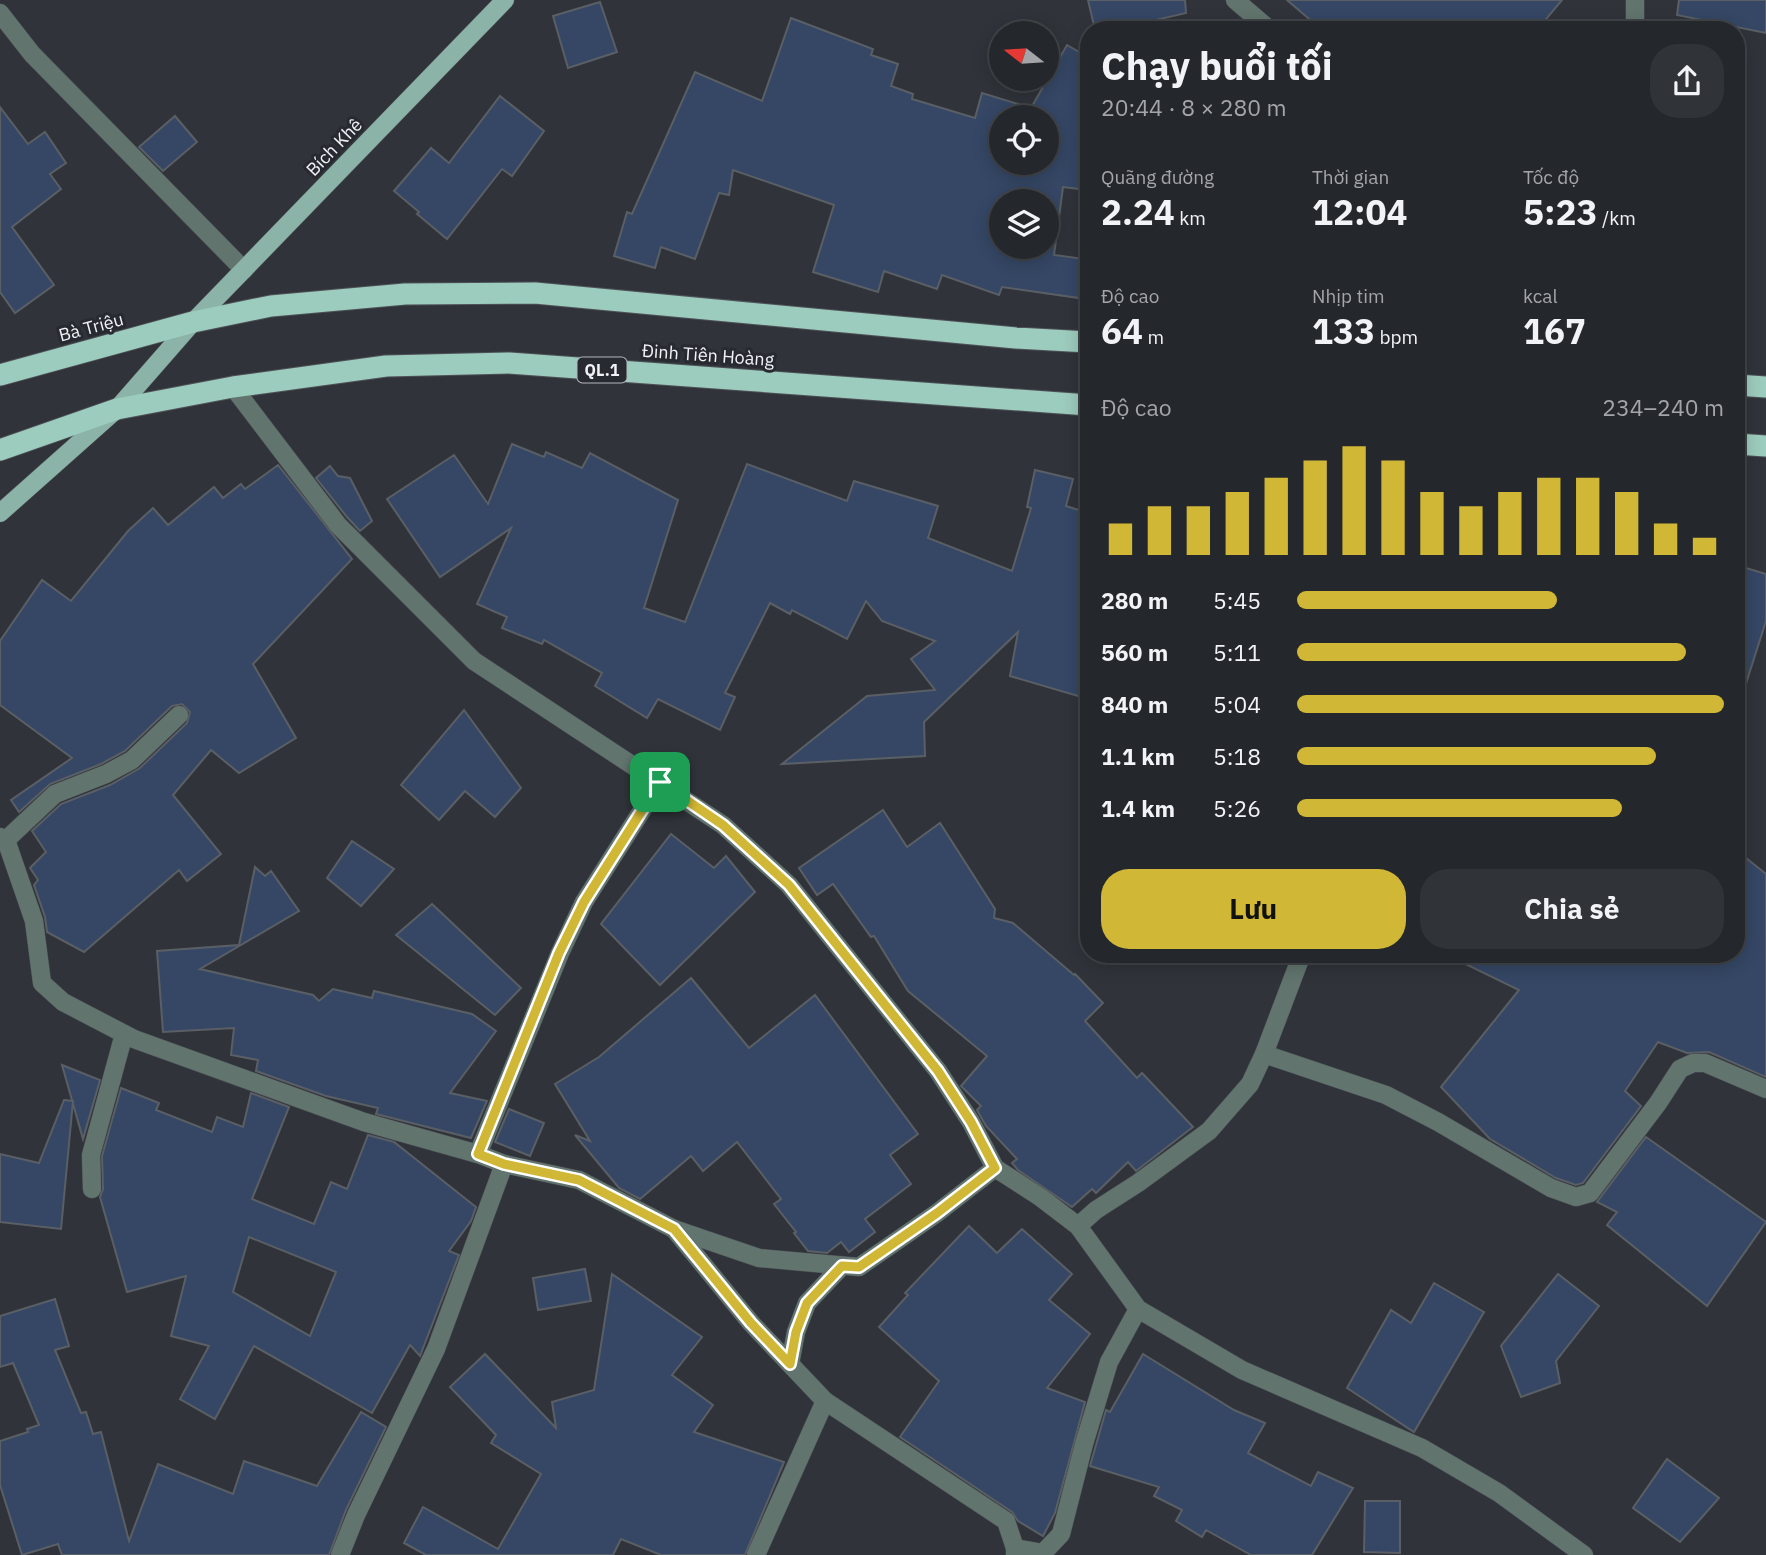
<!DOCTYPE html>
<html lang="vi">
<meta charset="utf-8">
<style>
body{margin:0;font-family:"IBM Plex Sans",sans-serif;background:#303338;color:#f1f3f6;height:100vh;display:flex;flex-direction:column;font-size:26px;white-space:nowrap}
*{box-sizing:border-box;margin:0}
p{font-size:23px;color:#a3a5a9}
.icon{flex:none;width:38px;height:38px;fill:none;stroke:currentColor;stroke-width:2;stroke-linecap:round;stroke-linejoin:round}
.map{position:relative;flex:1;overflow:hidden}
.panel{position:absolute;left:1080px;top:21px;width:665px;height:942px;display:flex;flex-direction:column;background:#24272c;border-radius:28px;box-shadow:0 4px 18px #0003,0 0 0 2px #414448}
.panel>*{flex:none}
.needle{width:46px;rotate:287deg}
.fabs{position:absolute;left:989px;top:21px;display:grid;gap:14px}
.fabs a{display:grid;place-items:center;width:70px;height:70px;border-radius:50%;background:#24272c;box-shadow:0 4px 18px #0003,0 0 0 2px #414448;font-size:35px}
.pin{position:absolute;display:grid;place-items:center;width:60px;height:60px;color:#fff;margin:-30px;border-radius:14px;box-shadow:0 4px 10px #0006}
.round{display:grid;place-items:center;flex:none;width:74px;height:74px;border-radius:28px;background:#303338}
.overview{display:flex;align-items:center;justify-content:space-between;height:119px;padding:0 21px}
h1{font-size:38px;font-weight:700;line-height:52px}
.metrics{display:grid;grid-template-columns:repeat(3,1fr);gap:10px;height:119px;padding:7px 21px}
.metrics div{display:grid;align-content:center}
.metrics b{font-size:35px;font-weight:700}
.metrics small{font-size:19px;font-weight:400}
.metrics p{font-size:19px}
.chart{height:196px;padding:14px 21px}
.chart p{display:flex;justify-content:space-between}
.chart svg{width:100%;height:126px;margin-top:7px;stroke:#d1b736;stroke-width:6}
.action{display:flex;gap:14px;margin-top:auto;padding:14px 21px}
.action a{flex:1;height:80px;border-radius:28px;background:#d1b736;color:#111;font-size:28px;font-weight:700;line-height:80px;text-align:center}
.action a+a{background:#303338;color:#f1f3f6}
ul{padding:0 21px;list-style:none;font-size:23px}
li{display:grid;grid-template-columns:112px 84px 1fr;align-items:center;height:52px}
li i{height:18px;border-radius:9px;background:#d1b736}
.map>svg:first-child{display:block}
.building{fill:#354765;stroke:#5a5f65;stroke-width:2;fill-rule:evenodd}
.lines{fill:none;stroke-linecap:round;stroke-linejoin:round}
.minor-casing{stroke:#4f5258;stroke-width:19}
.major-casing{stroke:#4f5258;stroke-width:19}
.highway-casing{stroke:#4f5258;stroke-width:23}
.minor{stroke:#61746e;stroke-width:18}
.major{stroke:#8bb3a7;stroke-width:18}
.highway{stroke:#9cccbd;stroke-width:21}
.route-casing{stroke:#fff;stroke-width:14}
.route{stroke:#d1b736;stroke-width:9}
.labels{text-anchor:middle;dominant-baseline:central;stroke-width:6;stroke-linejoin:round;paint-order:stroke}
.shield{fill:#272a30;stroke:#b4b6bb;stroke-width:2}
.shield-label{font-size:16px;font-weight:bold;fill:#f0f2f6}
.street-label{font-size:18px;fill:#f0f2f6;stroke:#272a30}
</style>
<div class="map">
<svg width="1766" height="1555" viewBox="0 0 1766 1555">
<rect width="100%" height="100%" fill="#30343a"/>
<!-- building -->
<g class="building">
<polygon points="1088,0 1185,0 1186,13 1113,30 1095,30"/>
<polygon points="1287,0 1562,0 1537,30 1322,30"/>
<polygon points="1679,0 1766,0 1766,33 1677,15"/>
<polygon points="600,2 617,52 568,68 553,16"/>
<path d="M 791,18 L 873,49 L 871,55 L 898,64 L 891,86 L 913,94 L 912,99 L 975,118 L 982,93 L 1031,108 L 1067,45 L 1088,57 L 1088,190 L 1063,187 L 1054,255 L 1085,259 L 1079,298 L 1002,287 L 999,295 L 942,275 L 937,289 L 884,271 L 878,292 L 813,272 L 834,205 L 733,170 L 729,195 L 719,193 L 695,259 L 661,247 L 655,268 L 614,256 L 627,212 L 632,214 L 695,72 L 762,101 ZM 1001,117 L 1046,117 L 1046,163 L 1001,163 ZM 1001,201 L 1046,201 L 1046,247 L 1001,247 Z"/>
<polygon points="500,96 544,131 512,176 502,169 447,239 417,214 419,212 394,191 431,148 449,163"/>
<polygon points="0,107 28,144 45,132 66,163 50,174 61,189 12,227 54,285 15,313 0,292"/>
<polygon points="175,116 197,142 163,171 139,147"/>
<polygon points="512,444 544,457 546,452 582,468 590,453 678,500 644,608 685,622 747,464 847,501 854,481 938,506 928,538 1012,571 1031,508 1027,507 1035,470 1073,479 1066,506 1088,513 1088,699 1010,676 1018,632 924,722 925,756 782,764 867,696 935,690 911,659 935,641 882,621 866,601 847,639 792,610 790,614 770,603 725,693 735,697 720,730 658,699 647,718 595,686 602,673 544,640 542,644 502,628 507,617 477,604 511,528 440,577 387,499 454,455 488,504"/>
<polygon points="278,465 352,559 253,664 296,738 239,773 211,750 173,795 221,854 187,881 179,870 84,952 47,932 45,917 34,885 38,880 30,868 46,852 32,831 61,804 110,785 140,768 187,723 190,712 182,704 172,706 125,751 101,764 50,784 19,812 11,800 72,758 0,705 0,641 42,580 71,601 128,531 153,508 168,525 214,487 223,498 241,484 245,489"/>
<polygon points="330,466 338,476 350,478 372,521 360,531 347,517 316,478"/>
<polygon points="1736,565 1766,574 1766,621 1743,693 1736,692"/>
<polygon points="464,710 521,788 495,817 465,791 439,820 401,785"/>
<polygon points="883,810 907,847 940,823 995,909 994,918 1013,923 1074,975 1075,974 1103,1003 1085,1021 1137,1078 1142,1073 1193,1127 1136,1171 1128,1162 1096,1193 1092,1189 1072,1207 1018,1170 1012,1163 1017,1159 986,1126 977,1110 981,1106 961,1086 987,1056 908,991 874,936 871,937 833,884 817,895 799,868"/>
<polygon points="671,834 714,868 726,856 755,892 660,985 601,924"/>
<polygon points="352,841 394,869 361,906 327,878"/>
<polygon points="1736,850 1766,874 1766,1077 1709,1052 1687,1053 1658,1042 1625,1091 1641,1106 1583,1183 1576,1185 1556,1178 1490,1139 1441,1087 1519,990 1445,954 1736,954"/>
<polygon points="255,867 265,876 271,871 299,911 200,969 313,995 319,1001 333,989 372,998 374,991 472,1014 496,1031 450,1093 487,1101 471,1138 376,1114 378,1108 326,1096 256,1071 258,1060 231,1055 234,1028 163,1032 157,951 239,945"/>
<polygon points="432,904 521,988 495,1015 396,935"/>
<polygon points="691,978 749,1048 815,995 918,1134 890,1155 911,1184 865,1219 875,1232 849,1252 841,1242 827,1253 808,1251 794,1233 796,1232 774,1204 781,1199 737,1142 703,1171 691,1156 640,1199 619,1188 575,1135 590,1141 555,1084 599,1057"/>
<polygon points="62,1065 100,1080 83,1139"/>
<path d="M 121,1088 L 159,1103 L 156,1110 L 212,1132 L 217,1117 L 243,1127 L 251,1093 L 289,1107 L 252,1199 L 314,1224 L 331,1182 L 347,1189 L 368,1135 L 394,1142 L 476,1207 L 471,1221 L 449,1251 L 459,1255 L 420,1356 L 410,1345 L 372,1413 L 254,1346 L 215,1419 L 180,1399 L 209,1346 L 171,1336 L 186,1276 L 127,1292 L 100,1197 L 103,1189 L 102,1156 ZM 249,1237 L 336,1272 L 310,1336 L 233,1292 Z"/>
<polygon points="64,1100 73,1101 61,1229 0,1222 0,1154 39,1163"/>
<polygon points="509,1109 544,1123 530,1156 495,1142"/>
<polygon points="1646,1137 1766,1222 1707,1306 1607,1225 1617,1212 1597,1202"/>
<polygon points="969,1226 997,1253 1022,1229 1072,1274 1049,1300 1090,1334 1047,1388 1085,1402 1055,1513 1043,1536 1018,1521 1012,1512 900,1437 939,1381 879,1327 908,1295 905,1293"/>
<polygon points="585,1269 591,1301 538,1310 533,1278"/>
<polygon points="612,1274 702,1337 672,1375 713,1405 694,1432 784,1462 745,1555 661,1555 621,1539 613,1555 426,1555 404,1543 423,1507 498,1549 541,1474 491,1443 496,1435 450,1387 485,1354 556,1428 552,1402 594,1390"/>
<polygon points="1558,1274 1599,1306 1556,1361 1560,1383 1521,1397 1501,1346"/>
<polygon points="1434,1283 1484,1312 1414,1432 1347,1388 1391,1310 1411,1323"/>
<polygon points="55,1299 69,1346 55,1350 81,1413 86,1412 93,1434 101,1432 129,1541 158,1464 233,1494 244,1461 317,1486 361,1412 386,1427 346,1510 329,1555 62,1555 58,1544 22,1555 0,1485 0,1441 28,1432 27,1429 39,1425 13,1363 0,1367 0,1316"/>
<polygon points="1143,1354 1234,1410 1265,1423 1248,1453 1311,1486 1318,1472 1353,1488 1312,1555 1251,1555 1206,1530 1202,1537 1176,1521 1182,1510 1154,1496 1159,1487 1090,1466 1106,1410 1110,1412"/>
<polygon points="1667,1459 1719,1498 1680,1542 1633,1508"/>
<polygon points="1365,1501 1400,1501 1400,1553 1364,1552"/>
</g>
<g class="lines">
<defs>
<g id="minor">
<polyline points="1235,0 1270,30"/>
<polyline points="1635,0 1635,30"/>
<polyline points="0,13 32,54 244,270"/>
<polyline points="233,387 338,525 474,661 723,825 789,885 938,1071 971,1122 995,1168 1040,1197 1078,1226 1138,1309 1242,1370 1422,1448 1499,1493 1584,1555"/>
<polyline points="0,837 6,840 34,921 42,983 63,1002 134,1039 364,1122 478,1154 504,1164 579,1180 674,1229 751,1323 825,1401 1006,1521 1015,1548 1015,1555"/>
<polyline points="6,840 55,794 106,774 132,760 179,715"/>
<polyline points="1264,1054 1386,1095 1438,1122 1551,1188 1576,1197 1590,1193 1658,1103 1680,1069 1693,1063 1705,1063 1766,1089"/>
<polyline points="478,1154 560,953 584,902 660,782"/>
<polyline points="92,1189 91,1155 124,1034"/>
<polyline points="1078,1226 1096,1210 1138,1183 1209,1131 1250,1084 1264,1054 1302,954"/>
<polyline points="674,1229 759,1258 859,1267 937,1213 995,1168"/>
<polyline points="790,1364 796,1332 807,1303 842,1266"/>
<polyline points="1015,1548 1043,1553 1061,1534 1084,1444 1109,1362 1138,1309"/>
<polyline points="340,1555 356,1515 436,1349 504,1164"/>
<polyline points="756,1555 825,1401"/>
</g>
<polyline id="major" points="0,513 117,409 193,322 505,0"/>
<g id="highway">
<polyline points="0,375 193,322 271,306 405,294 535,293 1016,338 1088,342"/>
<polyline points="1736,385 1766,387"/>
<polyline points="1736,444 1766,446"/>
<polyline points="0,450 117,409 233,387 386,366 509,363 1088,405"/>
</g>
</defs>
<!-- minor casing -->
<use href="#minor" class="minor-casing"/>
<!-- major casing -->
<use href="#major" class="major-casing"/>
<!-- highway casing -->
<use href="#highway" class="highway-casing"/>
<!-- minor -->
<use href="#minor" class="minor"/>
<!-- major -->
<use href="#major" class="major"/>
<!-- highway -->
<use href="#highway" class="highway"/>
</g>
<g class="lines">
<defs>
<polygon id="route" points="660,782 723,825 789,885 938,1071 971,1122 995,1168 937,1213 859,1267 842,1266 807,1303 796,1332 790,1364 751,1323 674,1229 579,1180 504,1164 478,1154 559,953 584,902"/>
</defs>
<!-- route casing -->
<use href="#route" class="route-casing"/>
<!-- route -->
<use href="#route" class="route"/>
</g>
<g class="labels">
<!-- shield labels -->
<rect class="shield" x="577.5" y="357.5" width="49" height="25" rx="5"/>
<g class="shield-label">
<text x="602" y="370">QL.1</text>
</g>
<!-- street labels -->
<g class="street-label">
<text transform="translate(334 147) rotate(-46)">Bích Khê</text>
<text transform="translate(91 327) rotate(-15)">Bà Triệu</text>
<text transform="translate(708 355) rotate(4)">Đinh Tiên Hoàng</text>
</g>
</g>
</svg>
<div class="fabs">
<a><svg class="needle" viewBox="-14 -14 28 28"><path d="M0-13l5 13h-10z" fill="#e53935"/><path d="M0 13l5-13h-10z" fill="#a3a5a9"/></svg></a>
<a><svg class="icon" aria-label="locate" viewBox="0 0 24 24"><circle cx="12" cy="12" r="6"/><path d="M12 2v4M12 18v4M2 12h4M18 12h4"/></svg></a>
<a><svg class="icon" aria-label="layers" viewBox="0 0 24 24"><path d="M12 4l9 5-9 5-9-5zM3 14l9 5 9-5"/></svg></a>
</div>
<div class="pin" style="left:660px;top:782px;background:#1e9e55"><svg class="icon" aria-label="arrive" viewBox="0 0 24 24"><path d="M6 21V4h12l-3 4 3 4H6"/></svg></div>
<section class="panel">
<div class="overview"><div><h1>Chạy buổi tối</h1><p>20:44 · 8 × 280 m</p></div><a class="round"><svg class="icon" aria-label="share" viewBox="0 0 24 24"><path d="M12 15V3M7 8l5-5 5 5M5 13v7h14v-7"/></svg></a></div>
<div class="metrics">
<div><p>Quãng đường</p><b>2.24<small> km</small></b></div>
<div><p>Thời gian</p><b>12:04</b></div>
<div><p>Tốc độ</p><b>5:23<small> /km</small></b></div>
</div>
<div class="metrics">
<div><p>Độ cao</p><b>64<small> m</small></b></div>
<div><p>Nhịp tim</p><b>133<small> bpm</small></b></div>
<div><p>kcal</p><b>167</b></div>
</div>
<div class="chart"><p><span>Độ cao</span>234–240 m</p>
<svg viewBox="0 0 160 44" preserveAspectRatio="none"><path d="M5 44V33M15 44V27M25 44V27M35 44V22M45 44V17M55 44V11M65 44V6M75 44V11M85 44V22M95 44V27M105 44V22M115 44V17M125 44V17M135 44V22M145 44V33M155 44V38"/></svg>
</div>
<ul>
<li><b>280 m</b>5:45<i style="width:61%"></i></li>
<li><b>560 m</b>5:11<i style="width:91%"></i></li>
<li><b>840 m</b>5:04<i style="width:100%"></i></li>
<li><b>1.1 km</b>5:18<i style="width:84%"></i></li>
<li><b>1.4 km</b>5:26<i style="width:76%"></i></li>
</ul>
<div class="action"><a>Lưu</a><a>Chia sẻ</a></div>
</section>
</div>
